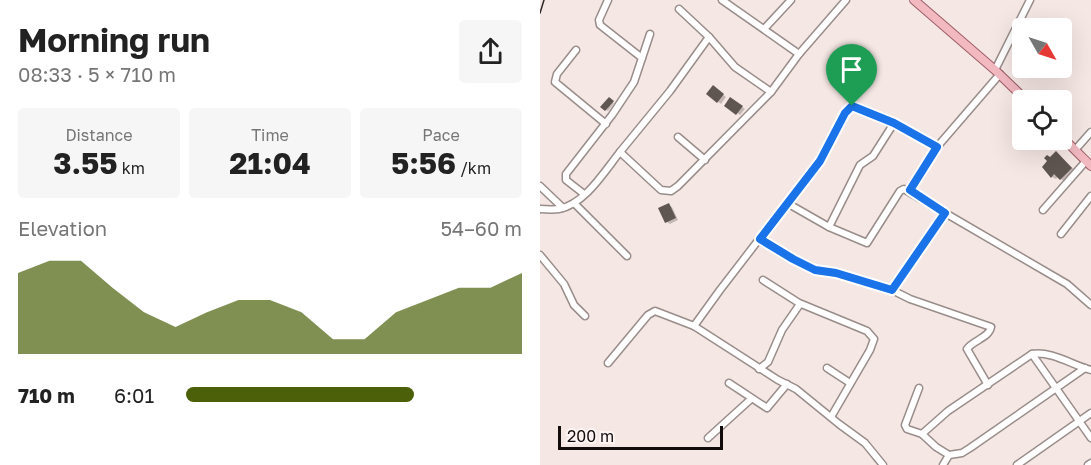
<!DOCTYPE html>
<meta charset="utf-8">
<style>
body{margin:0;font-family:"Golos Text",sans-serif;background:#f6f6f6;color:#222;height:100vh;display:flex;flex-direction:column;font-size:22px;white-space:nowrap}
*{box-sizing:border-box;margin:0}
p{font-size:20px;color:#767676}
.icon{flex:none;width:33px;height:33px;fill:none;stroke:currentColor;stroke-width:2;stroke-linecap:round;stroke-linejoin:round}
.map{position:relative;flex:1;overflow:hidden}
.side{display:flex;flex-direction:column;background:#fff;width:540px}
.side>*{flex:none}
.needle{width:39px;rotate:129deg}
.buttons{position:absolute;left:472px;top:18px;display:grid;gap:12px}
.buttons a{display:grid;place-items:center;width:60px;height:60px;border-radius:6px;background:#fff;box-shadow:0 6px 24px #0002;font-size:30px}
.scale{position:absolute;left:18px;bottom:15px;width:165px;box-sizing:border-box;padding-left:6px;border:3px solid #120d0c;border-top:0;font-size:16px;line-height:21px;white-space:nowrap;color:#120d0c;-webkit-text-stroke:4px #fef5f4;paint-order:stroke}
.pin{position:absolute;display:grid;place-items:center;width:51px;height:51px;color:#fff;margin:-62px -26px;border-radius:50% 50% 50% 0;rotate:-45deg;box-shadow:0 0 6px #0007}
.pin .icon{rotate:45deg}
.round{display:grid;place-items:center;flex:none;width:63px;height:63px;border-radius:6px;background:#f6f6f6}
.head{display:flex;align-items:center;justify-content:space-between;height:102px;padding:0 18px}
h1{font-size:33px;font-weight:700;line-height:45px}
.figures{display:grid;grid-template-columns:repeat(3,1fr);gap:9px;height:102px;padding:6px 18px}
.figures div{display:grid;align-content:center;border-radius:6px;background:#f6f6f6;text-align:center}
.figures b{font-size:30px;font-weight:700}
.figures small{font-size:16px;font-weight:400}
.figures p{font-size:16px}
.chart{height:168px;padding:12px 18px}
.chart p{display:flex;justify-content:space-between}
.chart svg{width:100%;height:108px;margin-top:6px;fill:#4b6009;opacity:.7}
ul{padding:0 18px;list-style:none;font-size:20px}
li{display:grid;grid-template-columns:96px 72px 1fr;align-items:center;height:45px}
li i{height:15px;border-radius:8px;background:#4b6009}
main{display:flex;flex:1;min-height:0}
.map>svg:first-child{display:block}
.shadow{fill:#0003}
.building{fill:#605651}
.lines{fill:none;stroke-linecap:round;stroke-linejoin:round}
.minor-casing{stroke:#998d8a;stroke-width:9}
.major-casing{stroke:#9e5e67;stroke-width:10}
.minor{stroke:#fff;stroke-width:6}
.major{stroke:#f2b9c1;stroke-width:8}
.rail{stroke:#2d2726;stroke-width:1.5}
.route-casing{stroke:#fff;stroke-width:12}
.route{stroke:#1a73e8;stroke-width:8}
</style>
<main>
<section class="side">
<div class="head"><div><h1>Morning run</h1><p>08:33 · 5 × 710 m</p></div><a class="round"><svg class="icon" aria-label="share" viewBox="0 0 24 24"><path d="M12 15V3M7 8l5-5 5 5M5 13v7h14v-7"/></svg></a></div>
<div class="figures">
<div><p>Distance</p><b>3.55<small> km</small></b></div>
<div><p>Time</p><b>21:04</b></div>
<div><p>Pace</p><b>5:56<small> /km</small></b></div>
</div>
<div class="chart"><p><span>Elevation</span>54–60 m</p>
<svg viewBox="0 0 160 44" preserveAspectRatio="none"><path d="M0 44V11L10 6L20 6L30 17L40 27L50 33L60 27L70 22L80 22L90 27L100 38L110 38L120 27L130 22L140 17L150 17L160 11V44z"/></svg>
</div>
<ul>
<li><b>710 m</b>6:01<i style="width:68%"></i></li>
</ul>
</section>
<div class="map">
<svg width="551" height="465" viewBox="0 0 551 465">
<rect width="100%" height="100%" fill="#f5e7e4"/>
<!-- shadow -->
<g class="shadow">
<polygon points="176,89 186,97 181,104 168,94"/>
<polygon points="69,99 74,103 68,111 62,107"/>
<polygon points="191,99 205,109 200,115 186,105"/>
<polygon points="516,153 536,171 525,182 518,177 516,179 512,177 504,167"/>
<polygon points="129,205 132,207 138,220 130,224 127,222"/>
</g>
<!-- building -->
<g class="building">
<polygon points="173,85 184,94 177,103 166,94"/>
<polygon points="69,97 74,101 65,111 60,107"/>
<polygon points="190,97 203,106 196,115 184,106"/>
<polygon points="516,151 532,168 520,180 514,174 511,178 502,167 507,161 504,158 507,155 510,157"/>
<polygon points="129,203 136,218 125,223 118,208"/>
</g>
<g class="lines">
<defs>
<g id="minor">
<polyline points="68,0 59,20 60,25 102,58"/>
<polyline points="182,0 259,54"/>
<polyline points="139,9 169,37 195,67 231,92"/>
<polyline points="225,28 251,0"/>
<polyline points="36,50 17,74 15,82 66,124"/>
<polyline points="455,70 490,0"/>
<polyline points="138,137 165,160"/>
<polyline points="535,150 551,132"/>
<polyline points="80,152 130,91 169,37"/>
<polyline points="0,186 23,208"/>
<polyline points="370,191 397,147 460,74"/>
<polyline points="44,194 26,180 26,174 72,115 94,82 110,34"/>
<polyline points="247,203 280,161 305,113 312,106 354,123 397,147"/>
<polyline points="35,204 87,256"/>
<path d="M 0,209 C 6,209 13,210 19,209 C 45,204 64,172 80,152 L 121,190 L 131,191 L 138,186 L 231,92 L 259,54 L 306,0"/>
<polyline points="503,210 546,161"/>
<path d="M 405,213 L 352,290 L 370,299 L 451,327 C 449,338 433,340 427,349 L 448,385"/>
<polyline points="289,227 320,165 333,156 354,123"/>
<polyline points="521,234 551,196"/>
<polyline points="220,239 253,259 275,270 296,273 352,290"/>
<polyline points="0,255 24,284 34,305 45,316"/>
<polyline points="223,280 259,303 327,331 334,339 330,350 291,417"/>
<polyline points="154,326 180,290 247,203 289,227 327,243 360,191 364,189 527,284 551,305"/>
<polyline points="492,354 551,438"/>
<polyline points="68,363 108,315 115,311 154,326 238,380 256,389 299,424 325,443 343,465"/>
<polyline points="287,368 310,383"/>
<polyline points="219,369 228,362 242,330 260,304"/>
<polyline points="189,383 227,408 247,384"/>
<polyline points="379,388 365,425 367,429 382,434"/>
<polyline points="168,438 211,399"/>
<path d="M 409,455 L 396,447 L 382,434 L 408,411 L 492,354 C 512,351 532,365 551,370"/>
<polyline points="403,465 409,455 422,453 430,448 545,368"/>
<polyline points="477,465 551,413"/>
<polyline points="548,465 551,463"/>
</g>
<g id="major">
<polyline points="374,0 455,70 486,100"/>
<polyline points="522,137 551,166"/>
</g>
</defs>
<!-- minor casing -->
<use href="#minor" class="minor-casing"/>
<!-- major casing -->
<use href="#major" class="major-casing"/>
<!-- minor -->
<use href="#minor" class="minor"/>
<!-- major -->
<use href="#major" class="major"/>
<!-- rail -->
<polyline class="rail" points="0,13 4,0"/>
</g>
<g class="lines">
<defs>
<polygon id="route" points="312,106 354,123 397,147 370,190 405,213 352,290 296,273 275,270 253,259 220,239 280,161 305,113"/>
</defs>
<!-- route casing -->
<use href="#route" class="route-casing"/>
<!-- route -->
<use href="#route" class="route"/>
</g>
</svg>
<div class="buttons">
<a><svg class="needle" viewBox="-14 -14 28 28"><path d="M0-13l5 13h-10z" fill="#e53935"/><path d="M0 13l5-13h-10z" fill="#767676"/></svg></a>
<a><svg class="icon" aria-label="locate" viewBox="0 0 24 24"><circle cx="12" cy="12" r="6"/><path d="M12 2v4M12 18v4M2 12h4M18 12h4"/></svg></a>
</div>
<div class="scale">200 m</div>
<div class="pin" style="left:312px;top:106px;background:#1e9e55"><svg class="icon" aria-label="arrive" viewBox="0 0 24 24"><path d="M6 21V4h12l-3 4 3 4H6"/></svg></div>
</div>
</main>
